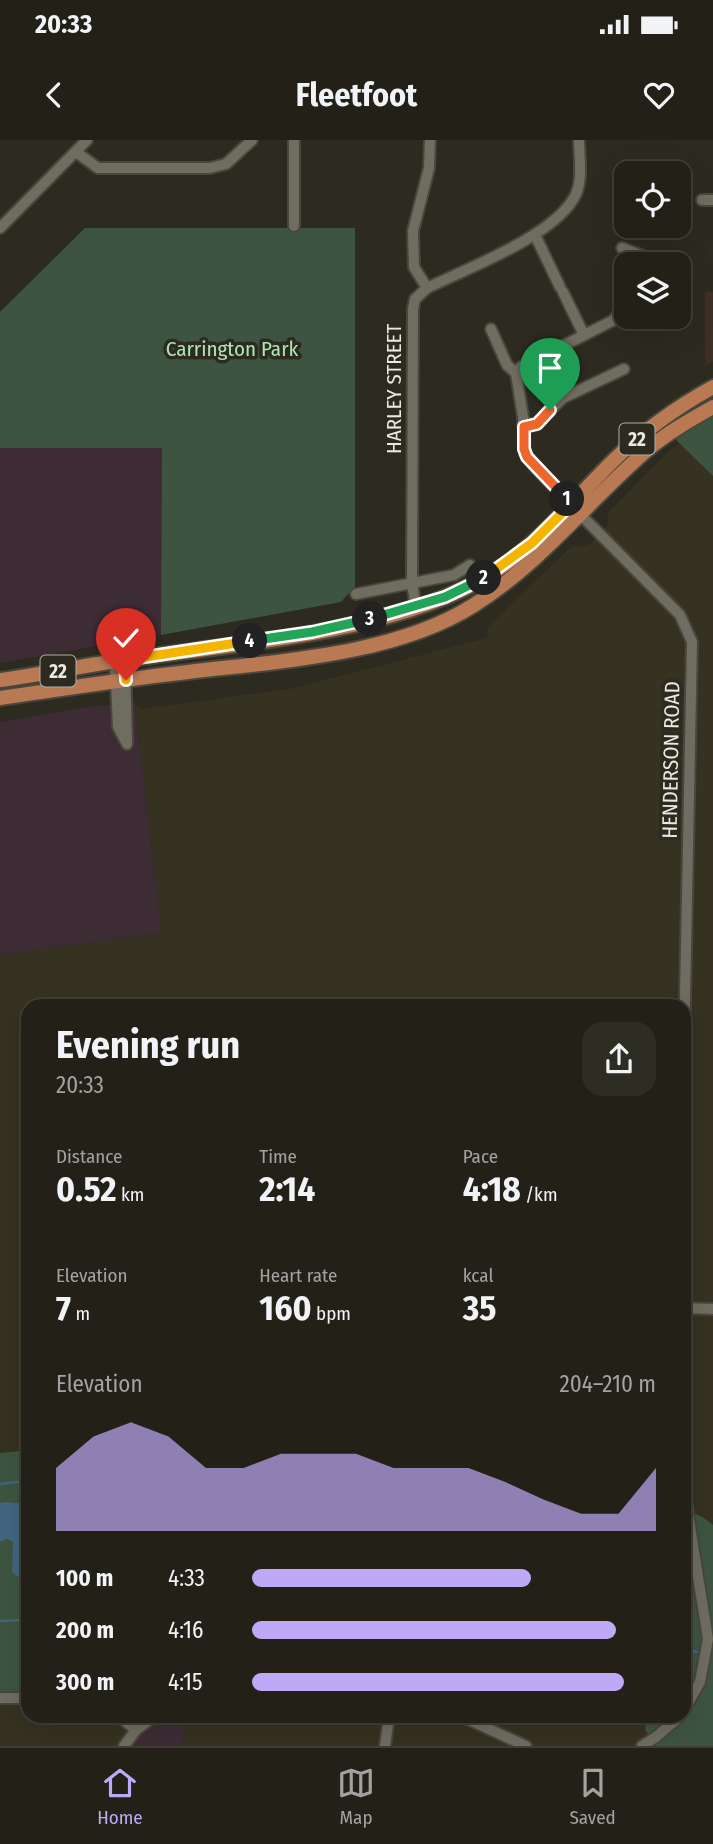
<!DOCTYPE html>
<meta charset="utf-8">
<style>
body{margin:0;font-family:"Fira Sans Condensed",sans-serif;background:#2e2d24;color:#f1f3f6;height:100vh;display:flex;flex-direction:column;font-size:26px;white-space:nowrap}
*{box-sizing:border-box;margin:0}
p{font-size:23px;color:#a2a3a1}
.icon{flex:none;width:38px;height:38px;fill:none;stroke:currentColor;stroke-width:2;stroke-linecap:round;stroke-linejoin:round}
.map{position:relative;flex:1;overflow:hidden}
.side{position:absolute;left:21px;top:859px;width:670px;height:724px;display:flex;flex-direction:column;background:#222017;border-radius:21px;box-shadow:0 7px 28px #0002,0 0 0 2px #3f3e36}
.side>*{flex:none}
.buttons{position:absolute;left:614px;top:21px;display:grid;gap:14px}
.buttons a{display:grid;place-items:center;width:77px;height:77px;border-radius:14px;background:#222017;box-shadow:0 7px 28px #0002,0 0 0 2px #3f3e36;font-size:35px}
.pin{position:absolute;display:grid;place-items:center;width:60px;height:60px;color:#fff;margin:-72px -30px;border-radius:50% 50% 50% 0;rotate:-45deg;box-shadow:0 0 7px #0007}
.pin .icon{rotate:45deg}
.km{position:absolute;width:35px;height:35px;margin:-18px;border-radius:50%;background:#222;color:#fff;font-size:19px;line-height:35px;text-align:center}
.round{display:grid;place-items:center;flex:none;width:74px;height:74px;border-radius:21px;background:#2e2d24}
.headline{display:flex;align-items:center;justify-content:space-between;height:119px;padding:0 35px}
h1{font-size:38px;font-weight:700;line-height:52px}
.figures{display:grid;grid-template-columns:repeat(3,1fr);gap:10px;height:119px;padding:7px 35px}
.figures div{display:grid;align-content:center}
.figures b{font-size:35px;font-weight:700}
.figures small{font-size:19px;font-weight:400}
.figures p{font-size:19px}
.chart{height:196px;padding:14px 35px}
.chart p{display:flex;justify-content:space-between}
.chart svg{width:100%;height:126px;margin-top:7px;fill:#bda9f5;opacity:.7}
ul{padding:0 35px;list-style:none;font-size:23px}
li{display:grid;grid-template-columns:112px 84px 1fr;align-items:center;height:52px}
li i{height:18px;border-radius:9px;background:#bda9f5}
.status{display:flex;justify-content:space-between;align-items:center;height:49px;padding:0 35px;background:#222017;direction:ltr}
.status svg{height:19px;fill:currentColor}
header{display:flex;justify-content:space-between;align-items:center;height:91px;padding:0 35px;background:#222017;font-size:32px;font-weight:700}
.menu{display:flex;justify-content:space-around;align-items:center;height:98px;border-top:2px solid #3f3e36;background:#222017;font-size:19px;color:#a2a3a1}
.menu a{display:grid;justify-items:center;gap:4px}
.menu .current{color:#bda9f5}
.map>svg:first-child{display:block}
.commercial{fill:#3d2c34}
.built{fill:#363221}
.education{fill:#3e2e23}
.green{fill:#3d5540}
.water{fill:#43657f}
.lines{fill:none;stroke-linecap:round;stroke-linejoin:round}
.stream{stroke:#43657f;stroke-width:2.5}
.minor-casing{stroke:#48473d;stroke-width:14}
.major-casing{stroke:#48473d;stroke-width:18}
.minor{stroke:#6f6d60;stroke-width:10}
.major{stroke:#b87953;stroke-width:14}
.split-1-casing{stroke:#fff;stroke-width:14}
.split-2-casing{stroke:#fff;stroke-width:14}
.split-3-casing{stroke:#fff;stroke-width:14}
.split-4-casing{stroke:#fff;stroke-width:14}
.split-5-casing{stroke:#fff;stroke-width:14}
.split-1{stroke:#f0652b;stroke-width:9}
.split-2{stroke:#f5b400;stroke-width:9}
.split-3{stroke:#22a559;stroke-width:9}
.split-4{stroke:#22a559;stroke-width:9}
.split-5{stroke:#f5b400;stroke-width:9}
.labels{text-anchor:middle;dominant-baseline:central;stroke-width:7;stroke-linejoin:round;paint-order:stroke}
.shield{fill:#2d2a1f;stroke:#b2b0a8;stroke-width:2}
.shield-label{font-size:19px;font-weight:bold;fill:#ebeae2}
.park-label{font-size:21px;fill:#ace4b3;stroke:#2d2a1f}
.street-label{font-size:21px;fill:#ebeae2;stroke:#2d2a1f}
</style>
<div class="status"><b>20:33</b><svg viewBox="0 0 49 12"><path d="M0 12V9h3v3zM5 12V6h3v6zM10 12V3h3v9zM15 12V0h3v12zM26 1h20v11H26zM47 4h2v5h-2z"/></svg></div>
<header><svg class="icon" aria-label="back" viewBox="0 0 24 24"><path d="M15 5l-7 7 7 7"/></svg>Fleetfoot<svg class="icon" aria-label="heart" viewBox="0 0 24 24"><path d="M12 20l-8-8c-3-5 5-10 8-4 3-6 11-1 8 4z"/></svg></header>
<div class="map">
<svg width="713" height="1606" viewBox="0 0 713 1606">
<rect width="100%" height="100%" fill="#2d2a1f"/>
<!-- commercial -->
<g class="commercial">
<polygon points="0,308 162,308 161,495 0,523"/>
<polygon points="135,563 162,793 0,815 0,582 87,567"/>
<polygon points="153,1577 187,1577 182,1606 124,1606"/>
</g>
<!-- built -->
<g class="built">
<polygon points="680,303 713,336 713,1385 703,1377 684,1369 684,866 28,866 28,1310 0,1313 0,815 162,793 135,563 141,569 290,549 487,498 488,487 571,407 589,405 608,385 608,373 669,311"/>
<polygon points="0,1558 28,1558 28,1577 120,1577 136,1590 124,1606 0,1606"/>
<polygon points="187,1577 647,1577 645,1590 653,1599 642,1606 182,1606"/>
</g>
<!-- education -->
<polygon class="education" points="705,152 713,152 713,222 705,226"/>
<!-- green -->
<g class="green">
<polygon points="85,88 355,88 355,446 341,462 161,495 162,308 0,308 0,172"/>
<polygon points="713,267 713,336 669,293"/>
<polygon points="28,1310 28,1558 0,1558 0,1313"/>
<polygon points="684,1369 703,1377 713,1385 713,1606 642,1606 652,1599 645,1590 647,1577 684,1577"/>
</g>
<!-- water -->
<polygon class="water" points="6,1362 28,1364 28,1439 18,1437 12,1432 13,1402 7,1399 0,1402 0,1363"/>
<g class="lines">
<!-- stream -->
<g class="stream">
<polyline points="0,1344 28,1341"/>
<polyline points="0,1481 28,1480"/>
<polyline points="684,1509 697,1512"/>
</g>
<defs>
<g id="minor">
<polyline points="294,0 294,86"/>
<polyline points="76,12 98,28 210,28 226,24 252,0"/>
<polyline points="702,60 713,60"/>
<polyline points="0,88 87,0"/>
<polyline points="535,95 560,147"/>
<polyline points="622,108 648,118"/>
<polyline points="427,148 414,127 413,91 429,28 430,0"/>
<polyline points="563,152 584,195"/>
<polyline points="491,189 507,225 516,233"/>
<polyline points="524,287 537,283 563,258 624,229"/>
<polyline points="571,364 536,328 525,313 523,277 516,233 521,227 614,180 622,168 626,134"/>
<polyline points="581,375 680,475 692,502 684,910"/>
<polyline points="356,454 454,435 470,425"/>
<path d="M 416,467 L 412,444 L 413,169 L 415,159 L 427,148 C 468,128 557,95 576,54 C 583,38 579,16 579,0"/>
<polyline points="125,520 127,601"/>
<polyline points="115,521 118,587 127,604"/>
<polyline points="684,1168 713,1169"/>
<polyline points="684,1349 708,1499 700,1542 684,1570"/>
<polyline points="0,1558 28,1558"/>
<polyline points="120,1577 136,1590"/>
<polyline points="463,1577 526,1606"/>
<polyline points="124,1606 136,1590 153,1577"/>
<polyline points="385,1606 389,1577"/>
<polyline points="642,1606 656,1597 679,1577"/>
</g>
<g id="major">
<path d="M 0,540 C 51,533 101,522 152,516 C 255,502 403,489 491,434 C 539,405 575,358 615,319 C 644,290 677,267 713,247"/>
<path d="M 0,558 C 63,549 125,539 188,532 C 279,521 396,515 474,465 C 541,423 588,361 647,310 C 667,293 690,280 713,267"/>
</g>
</defs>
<!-- minor casing -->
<use href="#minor" class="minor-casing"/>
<!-- major casing -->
<use href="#major" class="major-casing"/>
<!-- minor -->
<use href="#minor" class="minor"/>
<!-- major -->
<use href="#major" class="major"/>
</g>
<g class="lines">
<defs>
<polyline id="split-1" points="550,270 537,284 524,287 524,309 527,317 567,359"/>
<polyline id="split-2" points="484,438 532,403 571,364 567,359"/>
<polyline id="split-3" points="370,479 445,457 484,438"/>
<polyline id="split-4" points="250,501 312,492 370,479"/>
<polyline id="split-5" points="126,540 125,520 250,501"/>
</defs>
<!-- split-1 casing -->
<use href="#split-1" class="split-1-casing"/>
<!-- split-2 casing -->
<use href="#split-2" class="split-2-casing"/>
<!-- split-3 casing -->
<use href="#split-3" class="split-3-casing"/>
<!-- split-4 casing -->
<use href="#split-4" class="split-4-casing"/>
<!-- split-5 casing -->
<use href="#split-5" class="split-5-casing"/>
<!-- split-1 -->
<use href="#split-1" class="split-1"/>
<!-- split-2 -->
<use href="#split-2" class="split-2"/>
<!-- split-3 -->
<use href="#split-3" class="split-3"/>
<!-- split-4 -->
<use href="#split-4" class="split-4"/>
<!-- split-5 -->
<use href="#split-5" class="split-5"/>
</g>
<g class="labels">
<!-- shield labels -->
<g class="shield">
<rect x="619.5" y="283.5" width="35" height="31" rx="5"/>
<rect x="40.5" y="515.5" width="35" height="31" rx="5"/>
</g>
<g class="shield-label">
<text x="637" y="299">22</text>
<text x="58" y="531">22</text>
</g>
<!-- park labels -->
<g class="park-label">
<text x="232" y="209">Carrington Park</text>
</g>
<!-- street labels -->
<g class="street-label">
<text transform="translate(394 249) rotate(-90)">HARLEY STREET</text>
<text transform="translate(671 620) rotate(-89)">HENDERSON ROAD</text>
</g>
</g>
</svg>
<div class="buttons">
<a><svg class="icon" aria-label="locate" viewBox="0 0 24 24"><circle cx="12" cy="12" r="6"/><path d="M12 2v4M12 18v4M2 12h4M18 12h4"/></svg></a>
<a><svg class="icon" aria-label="layers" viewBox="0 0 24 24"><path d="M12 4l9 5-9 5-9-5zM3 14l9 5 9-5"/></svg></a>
</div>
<div class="pin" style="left:550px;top:270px;background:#1e9e55"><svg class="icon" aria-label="arrive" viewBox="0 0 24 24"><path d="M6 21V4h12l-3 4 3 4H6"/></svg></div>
<div class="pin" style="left:126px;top:540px;background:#d93025"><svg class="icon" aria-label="check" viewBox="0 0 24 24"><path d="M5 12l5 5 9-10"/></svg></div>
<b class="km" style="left:567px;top:359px">1</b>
<b class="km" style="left:484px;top:438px">2</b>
<b class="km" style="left:370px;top:479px">3</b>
<b class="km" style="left:250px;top:501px">4</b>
<section class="side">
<div class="headline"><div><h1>Evening run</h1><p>20:33</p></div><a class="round"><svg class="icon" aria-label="share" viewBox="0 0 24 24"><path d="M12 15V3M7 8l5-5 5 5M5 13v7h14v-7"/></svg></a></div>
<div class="figures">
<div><p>Distance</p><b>0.52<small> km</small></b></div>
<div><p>Time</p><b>2:14</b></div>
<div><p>Pace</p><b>4:18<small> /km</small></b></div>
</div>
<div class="figures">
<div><p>Elevation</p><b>7<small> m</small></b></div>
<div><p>Heart rate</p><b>160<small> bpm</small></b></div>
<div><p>kcal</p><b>35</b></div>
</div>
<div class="chart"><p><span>Elevation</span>204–210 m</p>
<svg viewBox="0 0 160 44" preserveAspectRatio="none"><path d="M0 44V22L10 11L20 6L30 11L40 22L50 22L60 17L70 17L80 17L90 22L100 22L110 22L120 27L130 33L140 38L150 38L160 22V44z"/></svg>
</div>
<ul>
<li><b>100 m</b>4:33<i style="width:69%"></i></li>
<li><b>200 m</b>4:16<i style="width:90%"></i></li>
<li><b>300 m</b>4:15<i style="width:92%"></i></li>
</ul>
</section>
</div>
<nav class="menu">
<a class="current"><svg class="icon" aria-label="home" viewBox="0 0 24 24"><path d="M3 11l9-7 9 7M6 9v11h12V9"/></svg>Home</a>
<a><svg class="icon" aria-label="map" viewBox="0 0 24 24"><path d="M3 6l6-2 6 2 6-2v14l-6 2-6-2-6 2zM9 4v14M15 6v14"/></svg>Map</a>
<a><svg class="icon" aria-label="saved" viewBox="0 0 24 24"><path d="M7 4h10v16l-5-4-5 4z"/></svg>Saved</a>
</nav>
